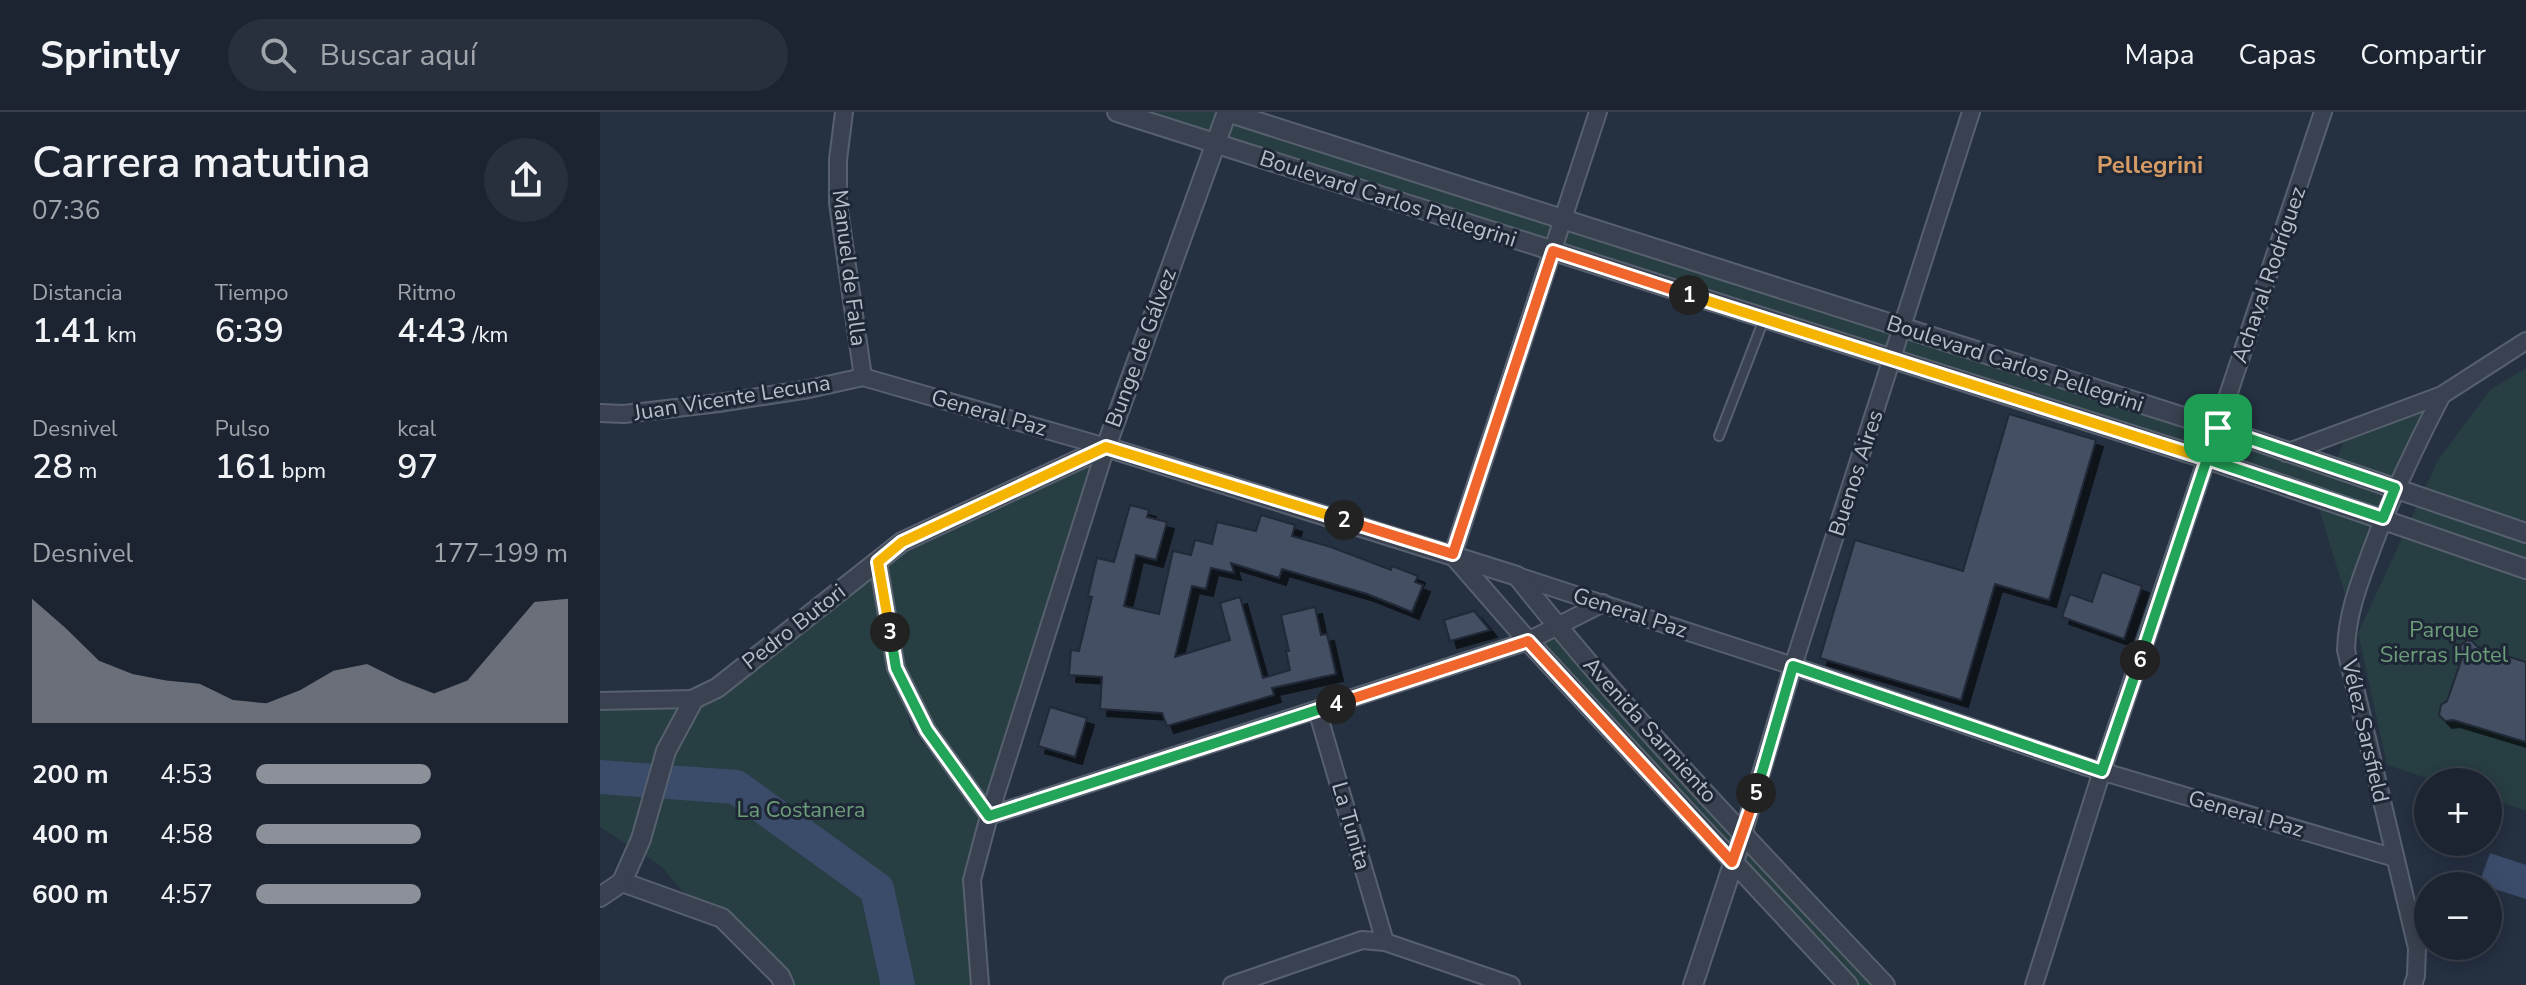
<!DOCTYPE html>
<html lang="es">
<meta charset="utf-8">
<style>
body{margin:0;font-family:"Nunito Sans",sans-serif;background:#29303d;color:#f1f3f6;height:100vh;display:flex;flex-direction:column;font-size:30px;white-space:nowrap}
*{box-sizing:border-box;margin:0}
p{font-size:26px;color:#a0a4ab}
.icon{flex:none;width:44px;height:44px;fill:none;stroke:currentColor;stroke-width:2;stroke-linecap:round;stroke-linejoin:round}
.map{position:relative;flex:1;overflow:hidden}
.drawer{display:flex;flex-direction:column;background:#1c2431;width:600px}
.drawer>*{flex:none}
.tools{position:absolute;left:1814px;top:656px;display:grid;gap:16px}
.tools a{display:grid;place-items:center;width:88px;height:88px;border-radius:50%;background:#1c2431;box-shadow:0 4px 20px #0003,0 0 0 2px #3a414d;font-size:40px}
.pin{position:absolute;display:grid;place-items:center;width:68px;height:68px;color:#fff;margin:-34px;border-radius:16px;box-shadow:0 4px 12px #0006}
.km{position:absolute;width:40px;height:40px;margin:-20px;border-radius:50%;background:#222;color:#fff;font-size:22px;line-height:40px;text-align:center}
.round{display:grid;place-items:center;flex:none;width:84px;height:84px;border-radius:42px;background:#29303d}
.head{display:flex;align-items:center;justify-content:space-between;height:136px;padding:0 32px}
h1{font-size:44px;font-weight:600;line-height:60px}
.stats{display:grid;grid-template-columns:repeat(3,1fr);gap:12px;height:136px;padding:8px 32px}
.stats div{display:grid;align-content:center}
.stats b{font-size:34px;font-weight:600}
.stats small{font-size:22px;font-weight:400}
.stats p{font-size:22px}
.chart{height:224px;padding:16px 32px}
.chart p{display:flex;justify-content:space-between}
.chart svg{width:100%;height:144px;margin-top:8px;fill:#8c9099;opacity:.7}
ul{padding:0 32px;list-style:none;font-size:26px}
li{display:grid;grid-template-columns:128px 96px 1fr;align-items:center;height:60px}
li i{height:20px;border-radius:10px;background:#8c9099}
header{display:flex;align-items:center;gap:48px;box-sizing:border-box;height:112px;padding:0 40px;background:#1c2431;border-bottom:2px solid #3a414d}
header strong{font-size:38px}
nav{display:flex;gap:44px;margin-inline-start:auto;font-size:28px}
.search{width:560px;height:72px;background:#29303d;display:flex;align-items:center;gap:20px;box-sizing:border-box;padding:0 28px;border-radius:44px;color:#a0a4ab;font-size:30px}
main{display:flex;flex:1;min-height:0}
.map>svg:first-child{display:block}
.green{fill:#273e42}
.water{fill:#3b4c6a}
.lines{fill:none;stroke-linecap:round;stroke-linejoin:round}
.river{stroke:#3b4c6a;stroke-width:34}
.building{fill:#445063;stroke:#202938;stroke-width:2;filter:url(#shadow)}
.service-casing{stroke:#57606e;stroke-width:12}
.minor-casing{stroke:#57606e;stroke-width:20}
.tertiary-casing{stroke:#57606e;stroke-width:22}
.service{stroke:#3a4251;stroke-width:8}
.minor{stroke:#3a4251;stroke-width:16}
.tertiary{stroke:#3a4251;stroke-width:18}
.split-1-casing{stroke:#fff;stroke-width:16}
.split-2-casing{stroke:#fff;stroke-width:16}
.split-3-casing{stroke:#fff;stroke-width:16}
.split-4-casing{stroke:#fff;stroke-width:16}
.split-5-casing{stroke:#fff;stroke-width:16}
.split-6-casing{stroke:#fff;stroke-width:16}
.split-7-casing{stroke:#fff;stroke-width:16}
.split-1{stroke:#f5b400;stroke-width:10}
.split-2{stroke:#f0652b;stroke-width:10}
.split-3{stroke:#f5b400;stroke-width:10}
.split-4{stroke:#22a559;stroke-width:10}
.split-5{stroke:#f0652b;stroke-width:10}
.split-6{stroke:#22a559;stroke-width:10}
.split-7{stroke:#22a559;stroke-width:10}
.labels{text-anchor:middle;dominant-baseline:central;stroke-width:6;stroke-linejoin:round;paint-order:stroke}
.street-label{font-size:22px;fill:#b6bdcb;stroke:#1e2736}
.park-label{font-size:22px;fill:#6d9c7a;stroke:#1e2736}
.neighbourhood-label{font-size:24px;font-weight:bold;fill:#d79c65;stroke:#1e2736}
</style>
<header>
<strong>Sprintly</strong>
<div class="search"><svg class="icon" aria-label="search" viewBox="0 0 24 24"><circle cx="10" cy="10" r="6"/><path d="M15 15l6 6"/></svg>Buscar aquí</div>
<nav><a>Mapa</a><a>Capas</a><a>Compartir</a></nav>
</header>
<main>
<section class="drawer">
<div class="head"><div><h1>Carrera matutina</h1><p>07:36</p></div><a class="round"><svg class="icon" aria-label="share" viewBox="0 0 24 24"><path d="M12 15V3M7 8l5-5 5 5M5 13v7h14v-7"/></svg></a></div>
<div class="stats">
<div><p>Distancia</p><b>1.41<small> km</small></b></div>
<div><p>Tiempo</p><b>6:39</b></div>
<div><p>Ritmo</p><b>4:43<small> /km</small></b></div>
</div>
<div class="stats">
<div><p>Desnivel</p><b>28<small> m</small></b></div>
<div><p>Pulso</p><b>161<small> bpm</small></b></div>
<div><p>kcal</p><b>97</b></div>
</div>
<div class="chart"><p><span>Desnivel</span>177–199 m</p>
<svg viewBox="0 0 160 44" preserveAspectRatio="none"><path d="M0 44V6L10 15L20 25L30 29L40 31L50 32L60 37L70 38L80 34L90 28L100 26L110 31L120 35L130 31L140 19L150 7L160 6V44z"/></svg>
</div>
<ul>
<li><b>200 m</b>4:53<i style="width:56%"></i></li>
<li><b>400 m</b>4:58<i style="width:53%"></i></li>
<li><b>600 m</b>4:57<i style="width:53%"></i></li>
</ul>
</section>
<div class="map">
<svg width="1926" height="873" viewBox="0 0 1926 873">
<defs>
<filter id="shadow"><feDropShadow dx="7" dy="7" stdDeviation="0" flood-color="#0009"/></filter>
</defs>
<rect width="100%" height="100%" fill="#253041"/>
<!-- green -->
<g class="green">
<polygon points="517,0 627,0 1302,217 1291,248"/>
<polygon points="1305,217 1609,316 1600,341 1293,248"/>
<polygon points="1926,256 1926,699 1888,686 1888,670 1838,670 1787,653 1758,521 1838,348 1890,278"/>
<polygon points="1824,296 1777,401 1616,348 1624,328 1730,364 1745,326"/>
<polygon points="506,335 389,704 295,557 311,616 381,704 375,873 185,873 115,803 81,778 62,755 0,715 0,591 43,589 107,593 272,466 294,554 278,450"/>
<polygon points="1717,390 1772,408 1745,482"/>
<polygon points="958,515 1285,873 1248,873 928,529"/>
</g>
<!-- water -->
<polygon class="water" points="1890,741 1926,753 1926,787 1879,772"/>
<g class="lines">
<!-- river -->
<polyline class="river" points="0,665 136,675 277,777 298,873"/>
</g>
<!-- building -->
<g class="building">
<polygon points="1409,302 1496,328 1449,488 1395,472 1361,588 1220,546 1255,428 1363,459"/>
<polygon points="530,393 549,398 547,405 567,410 556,448 536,443 524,494 559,502 573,439 591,443 595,428 612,432 617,410 656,419 661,403 695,413 692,424 731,435 791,458 792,454 818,464 815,470 823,473 812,500 767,482 682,457 679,466 631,451 634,461 611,456 606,477 592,474 575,545 630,528 620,491 640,485 663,566 690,558 686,539 689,539 681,503 715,495 721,523 727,522 736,562 672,576 674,583 567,614 562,601 500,597 502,565 469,563 471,538 479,539 492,485 488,484 497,446 514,450"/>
<polygon points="1502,460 1542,474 1524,527 1462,505 1470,482 1492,490"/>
<polygon points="874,499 890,518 850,529 844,508"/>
<polygon points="1867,528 1872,529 1878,535 1926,550 1926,630 1853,608 1845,609 1839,603 1841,593 1847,589 1862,546 1860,534"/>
<polygon points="450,595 487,606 475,645 438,634"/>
</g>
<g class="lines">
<defs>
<polyline id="service" points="1119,324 1164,207"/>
<g id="minor">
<polyline points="244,0 238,48 238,91 263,265"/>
<polyline points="0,301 24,302 119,291 209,277 263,265 506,335 389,704"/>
<polyline points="1686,341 1842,283 1926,229"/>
<polyline points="853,442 998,0"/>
<polyline points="278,450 296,556 327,618 389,704 372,768 380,873"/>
<polyline points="917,464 1193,554 1487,655 1795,746"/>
<polyline points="0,589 94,587"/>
<polyline points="717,598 785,830"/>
<polyline points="389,704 928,529 1003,491"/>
<polyline points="1143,722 1193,554 1371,0"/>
<polyline points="632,873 762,828 785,830 911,873"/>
<polyline points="1434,873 1502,659 1723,0"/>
<path d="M 1813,873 L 1816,864 L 1817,836 L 1746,538 C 1747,503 1758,474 1770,442 C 1790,387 1815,335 1842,283"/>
</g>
<g id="tertiary">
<polyline points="517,0 1607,347 1926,457"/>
<polyline points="627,0 1618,316 1926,421"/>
<path d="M 506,335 L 917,464 C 1031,608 1160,740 1285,873"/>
<polyline points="506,335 627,0"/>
<polyline points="854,444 928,529 1248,873"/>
<polyline points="22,770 41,727 66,639 94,587 117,576 302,430 506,335"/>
<polyline points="22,770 122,806 180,864 184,873"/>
<polyline points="0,785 22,770"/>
<polyline points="1093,873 1143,722"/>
</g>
</defs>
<!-- service casing -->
<use href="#service" class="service-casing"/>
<!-- minor casing -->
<use href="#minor" class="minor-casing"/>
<!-- tertiary casing -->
<use href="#tertiary" class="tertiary-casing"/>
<!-- service -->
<use href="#service" class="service"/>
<!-- minor -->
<use href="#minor" class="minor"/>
<!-- tertiary -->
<use href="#tertiary" class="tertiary"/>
</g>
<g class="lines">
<defs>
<polyline id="split-1" points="1089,183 1607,347 1618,316"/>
<polyline id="split-2" points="744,408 853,442 953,139 1089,183"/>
<polyline id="split-3" points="290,520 278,450 302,430 506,335 744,408"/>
<polyline id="split-4" points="290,520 296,556 327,618 389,704 736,592"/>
<polyline id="split-5" points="736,592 928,529 1132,750 1156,681"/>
<polyline id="split-6" points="1156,681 1193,554 1502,659 1540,548"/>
<polyline id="split-7" points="1540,548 1607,347 1783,406 1795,376 1618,316"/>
</defs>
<!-- split-1 casing -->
<use href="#split-1" class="split-1-casing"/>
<!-- split-2 casing -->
<use href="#split-2" class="split-2-casing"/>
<!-- split-3 casing -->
<use href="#split-3" class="split-3-casing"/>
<!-- split-4 casing -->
<use href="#split-4" class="split-4-casing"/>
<!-- split-5 casing -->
<use href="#split-5" class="split-5-casing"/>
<!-- split-6 casing -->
<use href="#split-6" class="split-6-casing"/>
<!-- split-7 casing -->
<use href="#split-7" class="split-7-casing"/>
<!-- split-1 -->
<use href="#split-1" class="split-1"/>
<!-- split-2 -->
<use href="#split-2" class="split-2"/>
<!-- split-3 -->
<use href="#split-3" class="split-3"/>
<!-- split-4 -->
<use href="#split-4" class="split-4"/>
<!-- split-5 -->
<use href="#split-5" class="split-5"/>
<!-- split-6 -->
<use href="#split-6" class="split-6"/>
<!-- split-7 -->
<use href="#split-7" class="split-7"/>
</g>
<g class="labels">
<!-- street labels -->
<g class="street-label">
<text transform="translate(788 87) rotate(18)">Boulevard Carlos Pellegrini</text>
<text transform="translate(249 156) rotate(83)">Manuel de Falla</text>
<text transform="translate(1669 163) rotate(-71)">Achaval Rodríguez</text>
<text transform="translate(541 236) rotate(-70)">Bunge de Gálvez</text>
<text transform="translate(1415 252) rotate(18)">Boulevard Carlos Pellegrini</text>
<text transform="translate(132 286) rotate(-9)">Juan Vicente Lecuna</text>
<text transform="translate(389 301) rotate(16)">General Paz</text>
<text transform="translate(1256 361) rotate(-72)">Buenos Aires</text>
<text transform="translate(1030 501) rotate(18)">General Paz</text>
<text transform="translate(194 515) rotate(-38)">Pedro Butori</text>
<text transform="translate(1050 618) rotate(48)">Avenida Sarmiento</text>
<text transform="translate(1765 619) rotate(77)">Vélez Sarsfield</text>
<text transform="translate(1646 702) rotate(16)">General Paz</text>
<text transform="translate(751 714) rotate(74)">La Tunita</text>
</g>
<!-- park labels -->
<g class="park-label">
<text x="1844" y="518">Parque<tspan x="1844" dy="25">Sierras Hotel</tspan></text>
<text x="201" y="698">La Costanera</text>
</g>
<!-- neighbourhood labels -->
<g class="neighbourhood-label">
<text x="1550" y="53">Pellegrini</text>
</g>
</g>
</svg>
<div class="tools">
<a>+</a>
<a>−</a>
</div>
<div class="pin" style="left:1618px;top:316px;background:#1e9e55"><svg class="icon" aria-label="arrive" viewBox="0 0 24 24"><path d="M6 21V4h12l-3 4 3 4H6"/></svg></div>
<b class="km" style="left:1089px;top:183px">1</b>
<b class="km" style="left:744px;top:408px">2</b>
<b class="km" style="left:290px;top:520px">3</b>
<b class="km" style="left:736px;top:592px">4</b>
<b class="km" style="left:1156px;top:681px">5</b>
<b class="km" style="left:1540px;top:548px">6</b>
</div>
</main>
